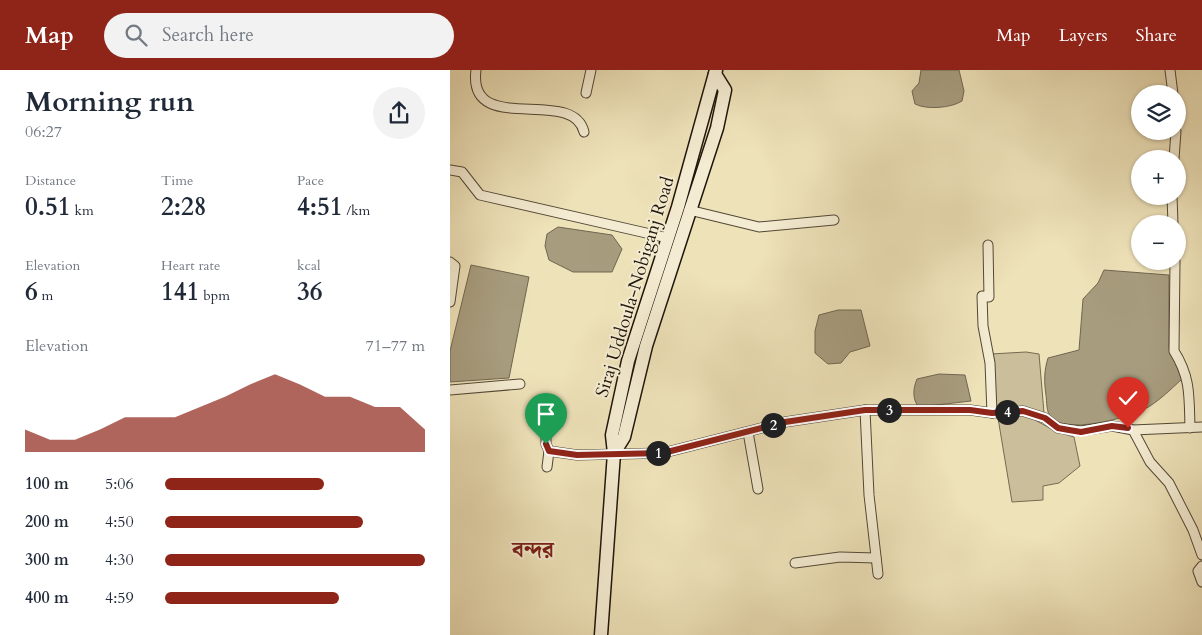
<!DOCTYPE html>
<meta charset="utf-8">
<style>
body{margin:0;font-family:Cardo,"Noto Serif Bengali",serif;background:#f2f2f3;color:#1f2937;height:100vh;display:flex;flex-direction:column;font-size:19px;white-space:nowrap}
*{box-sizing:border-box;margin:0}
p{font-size:16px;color:#747a83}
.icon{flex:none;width:28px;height:28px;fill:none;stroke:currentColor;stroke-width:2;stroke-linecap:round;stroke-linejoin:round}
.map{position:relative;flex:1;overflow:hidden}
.sheet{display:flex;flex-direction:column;background:#fff;width:450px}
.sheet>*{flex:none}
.tools{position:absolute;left:681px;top:15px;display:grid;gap:10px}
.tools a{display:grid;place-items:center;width:55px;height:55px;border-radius:50%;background:#fff;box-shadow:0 1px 4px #0004;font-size:25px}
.pin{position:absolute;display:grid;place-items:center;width:42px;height:42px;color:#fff;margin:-51px -21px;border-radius:50% 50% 50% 0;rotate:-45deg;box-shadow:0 0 5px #0007}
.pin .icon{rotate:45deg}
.km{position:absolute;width:25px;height:25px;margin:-12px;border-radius:50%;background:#222;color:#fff;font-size:14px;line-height:25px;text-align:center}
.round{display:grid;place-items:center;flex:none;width:52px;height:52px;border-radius:26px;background:#f2f2f3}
.headline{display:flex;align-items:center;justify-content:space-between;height:85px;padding:0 25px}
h1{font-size:28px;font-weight:600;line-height:38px}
.figures{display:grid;grid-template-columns:repeat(3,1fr);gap:8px;height:85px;padding:5px 25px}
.figures div{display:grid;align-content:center}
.figures b{font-size:25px;font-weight:600}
.figures small{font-size:14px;font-weight:400}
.figures p{font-size:14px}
.chart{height:140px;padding:10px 25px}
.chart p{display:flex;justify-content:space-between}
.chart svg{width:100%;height:90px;margin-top:5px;fill:#8f2418;opacity:.7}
ul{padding:0 25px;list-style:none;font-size:16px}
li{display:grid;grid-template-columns:80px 60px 1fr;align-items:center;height:38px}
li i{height:12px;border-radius:6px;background:#8f2418}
header{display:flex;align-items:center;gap:30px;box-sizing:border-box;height:70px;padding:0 25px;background:#8f2418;color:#fff}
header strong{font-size:24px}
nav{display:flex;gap:28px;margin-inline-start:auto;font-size:18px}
.search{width:350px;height:45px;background:#f2f2f3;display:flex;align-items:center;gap:12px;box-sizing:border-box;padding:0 18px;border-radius:28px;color:#747a83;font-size:19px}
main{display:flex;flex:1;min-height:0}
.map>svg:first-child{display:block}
.green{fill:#cbbf9b;stroke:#746a52}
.water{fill:#a79c7e;stroke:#706650}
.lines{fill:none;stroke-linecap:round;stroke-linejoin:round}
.street-casing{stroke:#524836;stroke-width:11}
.secondary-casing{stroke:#1e150a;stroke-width:15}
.street{stroke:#f4ecd2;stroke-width:9}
.secondary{stroke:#f4ecd2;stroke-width:12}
.route-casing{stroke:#fff;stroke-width:10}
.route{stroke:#8f2418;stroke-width:6}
.labels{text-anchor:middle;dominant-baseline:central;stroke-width:4;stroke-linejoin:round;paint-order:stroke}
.street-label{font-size:18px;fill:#1e150a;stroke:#f4ecd2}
.district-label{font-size:22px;font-weight:bold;fill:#7a1f14;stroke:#f4ecd2}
</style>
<header>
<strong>Map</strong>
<div class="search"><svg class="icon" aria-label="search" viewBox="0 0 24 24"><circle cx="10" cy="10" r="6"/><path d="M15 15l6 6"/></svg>Search here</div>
<nav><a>Map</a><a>Layers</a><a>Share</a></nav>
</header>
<main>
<section class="sheet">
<div class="headline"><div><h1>Morning run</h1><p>06:27</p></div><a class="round"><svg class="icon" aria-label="share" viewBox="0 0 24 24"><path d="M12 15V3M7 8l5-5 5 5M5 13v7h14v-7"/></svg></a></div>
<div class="figures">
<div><p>Distance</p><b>0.51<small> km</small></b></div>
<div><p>Time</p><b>2:28</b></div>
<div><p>Pace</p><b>4:51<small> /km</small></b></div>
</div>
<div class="figures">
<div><p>Elevation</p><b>6<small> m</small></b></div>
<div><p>Heart rate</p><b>141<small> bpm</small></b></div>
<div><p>kcal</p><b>36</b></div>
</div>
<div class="chart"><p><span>Elevation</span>71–77 m</p>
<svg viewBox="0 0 160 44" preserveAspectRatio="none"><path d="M0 44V33L10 38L20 38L30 33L40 27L50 27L60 27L70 22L80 17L90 11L100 6L110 11L120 17L130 17L140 22L150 22L160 33V44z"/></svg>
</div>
<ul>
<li><b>100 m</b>5:06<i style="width:61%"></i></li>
<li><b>200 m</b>4:50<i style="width:76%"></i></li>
<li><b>300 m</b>4:30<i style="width:100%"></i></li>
<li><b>400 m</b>4:59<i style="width:67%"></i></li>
</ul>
</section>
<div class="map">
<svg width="752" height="565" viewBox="0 0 752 565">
<rect width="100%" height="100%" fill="#eee2b9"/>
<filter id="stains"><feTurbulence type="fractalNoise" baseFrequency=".004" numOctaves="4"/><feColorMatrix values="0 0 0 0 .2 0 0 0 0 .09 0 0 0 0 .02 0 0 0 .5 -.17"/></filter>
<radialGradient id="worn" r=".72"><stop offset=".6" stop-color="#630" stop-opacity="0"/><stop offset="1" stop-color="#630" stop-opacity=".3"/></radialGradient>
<!-- green -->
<g class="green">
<polygon points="576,282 589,284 594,343 543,338 541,284"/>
<polygon points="576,345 607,362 624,367 630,396 609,413 593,416 593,430 562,432 548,348"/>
</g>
<!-- water -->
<g class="water">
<path d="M 471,0 L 509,0 L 514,21 L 512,31 C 501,38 477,40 465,34 L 462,21 L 469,13 Z"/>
<polygon points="108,157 162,165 172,179 162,202 123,202 99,190 95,176 97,164"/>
<polygon points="21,195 79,207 59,308 0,312 0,281"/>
<path d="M 654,200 L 719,205 L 719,278 L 732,309 C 720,320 707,333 693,340 C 675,348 616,365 601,347 C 596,342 597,332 596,325 C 594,311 594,301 598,288 L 629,280 L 633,229 L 648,213 Z"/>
<polygon points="388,240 411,240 420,276 400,282 391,293 378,294 365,283 365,261 369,245"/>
<path d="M 489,304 L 515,305 L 521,331 L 469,337 C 462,330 463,318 467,309 Z"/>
</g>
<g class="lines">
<defs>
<g id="street">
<path d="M 26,0 C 17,68 123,15 134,62"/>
<polyline points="720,0 723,24"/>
<polyline points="136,23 141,0"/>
<polyline points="724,89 726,61"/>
<polyline points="0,100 12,102 30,125 218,168"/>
<polyline points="722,126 723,154"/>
<polyline points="239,140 309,157 384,150"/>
<polyline points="538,175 539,227 532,226 533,256 540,293 542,343"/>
<path d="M 725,191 L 724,281 C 741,308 739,327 740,358"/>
<polyline points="0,192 5,196 0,232"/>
<polyline points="0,320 70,314"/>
<polyline points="415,340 419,425 428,504"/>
<polyline points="96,353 96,374 99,381 127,385 213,383 335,352 415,340 520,340 542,343 573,341 595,348 608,358 631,361 662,356 683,360 752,357"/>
<polyline points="683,360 700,392 719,413 743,460 752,485"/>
<polyline points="298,362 308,419"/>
<polyline points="97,397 99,381"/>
<polyline points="345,493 390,487 426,488"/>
<polyline points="752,496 748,501 752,512"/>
</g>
<g id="secondary">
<polyline points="164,383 174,367 196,276 267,58 275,20 265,4"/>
<polyline points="151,565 164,383 162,365 178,291 228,137 266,0"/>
</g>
</defs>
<!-- street casing -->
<use href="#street" class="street-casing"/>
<!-- secondary casing -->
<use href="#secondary" class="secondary-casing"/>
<!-- street -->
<use href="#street" class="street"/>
<!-- secondary -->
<use href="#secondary" class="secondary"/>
</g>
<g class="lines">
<defs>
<polyline id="route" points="96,374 99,381 127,385 213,383 335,352 415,340 520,340 542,343 573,341 595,348 608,358 619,360 631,362 662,356 678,358"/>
</defs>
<!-- route casing -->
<use href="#route" class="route-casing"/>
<!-- route -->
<use href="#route" class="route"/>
</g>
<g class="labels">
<!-- street labels -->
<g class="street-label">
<text transform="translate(185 217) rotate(-73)">Siraj Uddoula-Nobiganj Road</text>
</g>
<!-- district labels -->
<g class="district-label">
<text x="83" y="480">বন্দর</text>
</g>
</g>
<rect width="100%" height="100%" filter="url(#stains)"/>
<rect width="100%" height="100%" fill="url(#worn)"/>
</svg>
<div class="tools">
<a><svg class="icon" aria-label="layers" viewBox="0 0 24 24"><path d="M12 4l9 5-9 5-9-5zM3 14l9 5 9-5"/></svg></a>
<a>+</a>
<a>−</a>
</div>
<div class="pin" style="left:96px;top:374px;background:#1e9e55"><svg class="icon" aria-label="arrive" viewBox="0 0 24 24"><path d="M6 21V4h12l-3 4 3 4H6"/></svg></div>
<div class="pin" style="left:678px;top:358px;background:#d93025"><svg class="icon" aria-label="check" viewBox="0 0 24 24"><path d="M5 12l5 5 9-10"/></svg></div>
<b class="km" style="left:208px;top:383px">1</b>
<b class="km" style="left:323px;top:355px">2</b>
<b class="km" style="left:439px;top:340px">3</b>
<b class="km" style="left:557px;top:342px">4</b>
</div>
</main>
